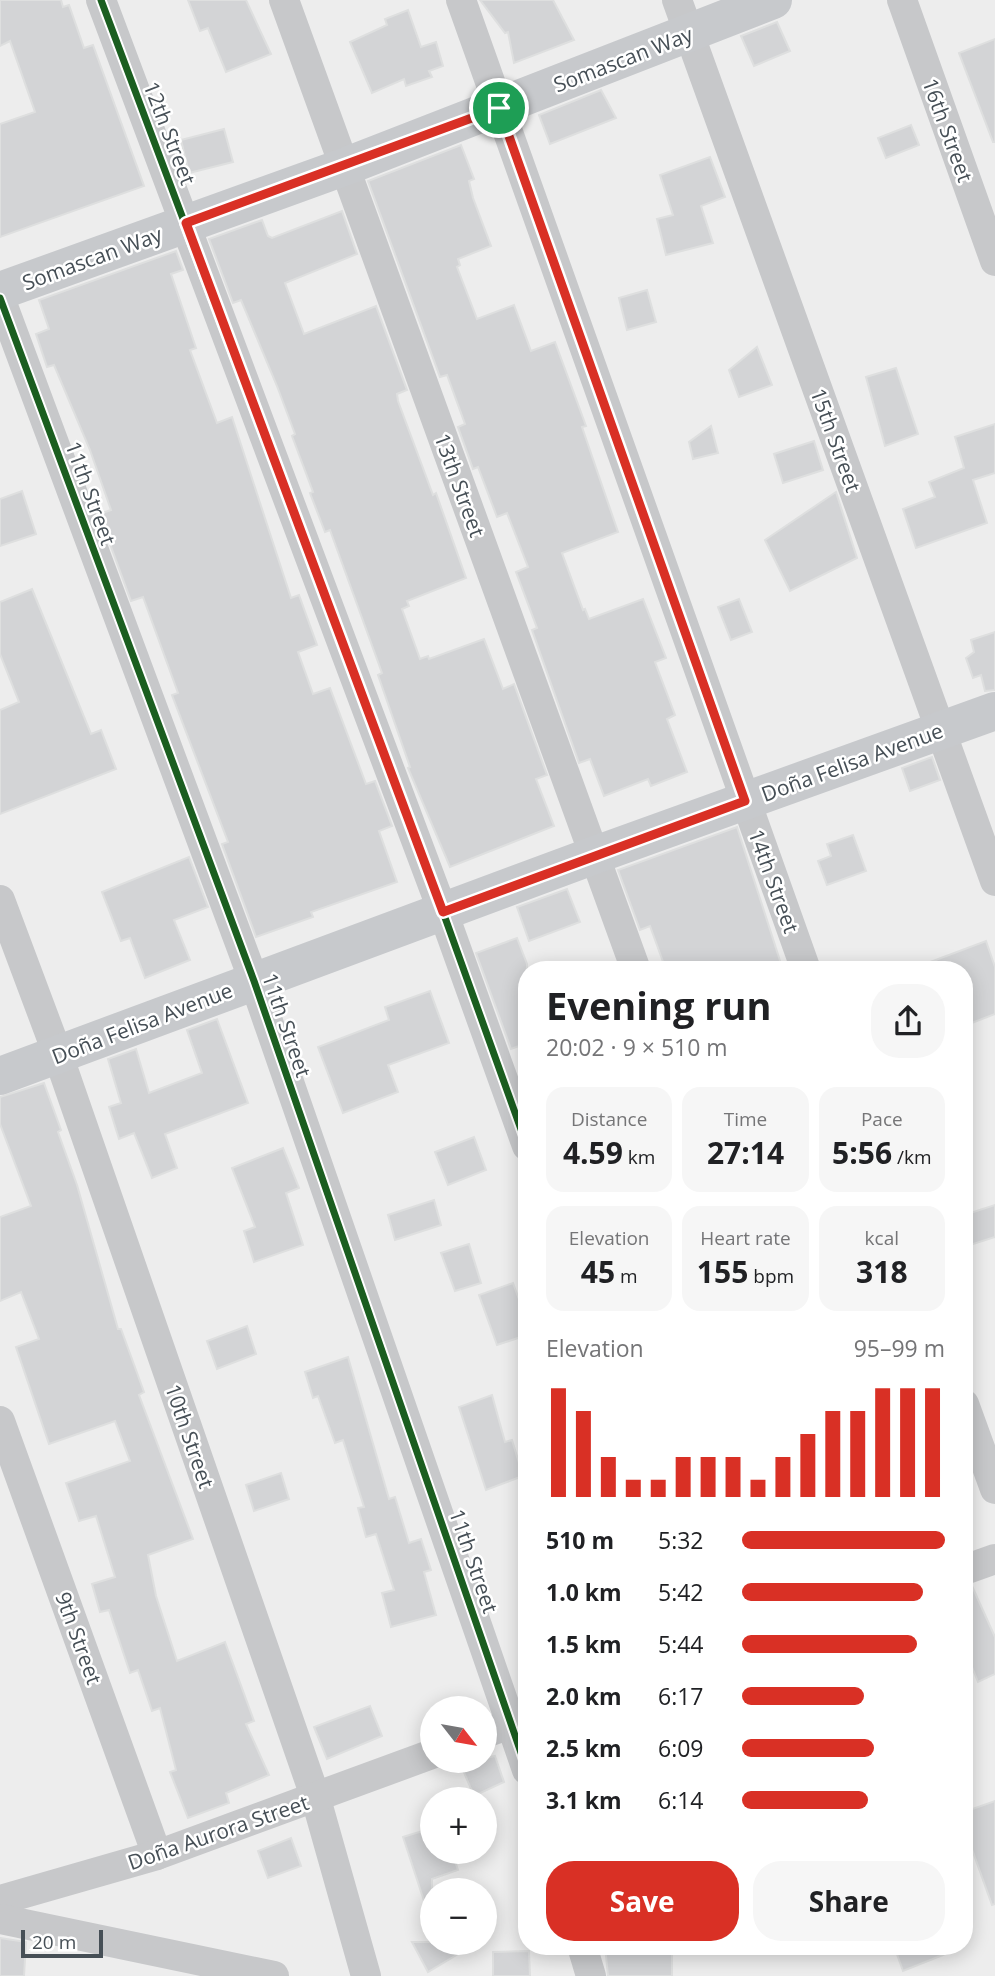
<!DOCTYPE html>
<meta charset="utf-8">
<style>
body{margin:0;font-family:"Open Sans",sans-serif;background:#f6f6f6;color:#202124;height:100vh;display:flex;flex-direction:column;font-size:26px;white-space:nowrap}
*{box-sizing:border-box;margin:0}
p{font-size:23px;color:#757577}
.icon{flex:none;width:38px;height:38px;fill:none;stroke:currentColor;stroke-width:2;stroke-linecap:round;stroke-linejoin:round}
.map{position:relative;flex:1;overflow:hidden}
.panel{position:absolute;left:518px;top:961px;width:455px;height:994px;display:flex;flex-direction:column;background:#fff;border-radius:28px;box-shadow:0 4px 18px #0003}
.panel>*{flex:none}
.needle{width:46px;rotate:121deg}
.controls{position:absolute;left:420px;top:1696px;display:grid;gap:14px}
.controls a{display:grid;place-items:center;width:77px;height:77px;border-radius:50%;background:#fff;box-shadow:0 4px 18px #0003;font-size:35px}
.scale{position:absolute;left:21px;bottom:18px;width:82px;box-sizing:border-box;padding-left:7px;border:4px solid #464f56;border-top:0;font-size:19px;line-height:24px;white-space:nowrap;color:#464f56;-webkit-text-stroke:5px #fff;paint-order:stroke}
.pin{position:absolute;display:grid;place-items:center;width:60px;height:60px;color:#fff;margin:-30px;border:4px solid #fff;border-radius:50%;box-shadow:0 2px 7px #0007}
.round{display:grid;place-items:center;flex:none;width:74px;height:74px;border-radius:28px;background:#f6f6f6}
.head{display:flex;align-items:center;justify-content:space-between;height:119px;padding:0 28px}
h1{font-size:38px;font-weight:700;line-height:52px}
.metrics{display:grid;grid-template-columns:repeat(3,1fr);gap:10px;height:119px;padding:7px 28px}
.metrics div{display:grid;align-content:center;border-radius:18px;background:#f6f6f6;text-align:center}
.metrics b{font-size:30px;font-weight:700}
.metrics small{font-size:19px;font-weight:400}
.metrics p{font-size:19px}
.chart{height:196px;padding:14px 28px}
.chart p{display:flex;justify-content:space-between}
.chart svg{width:100%;height:126px;margin-top:7px;stroke:#d93025;stroke-width:6}
.action{display:flex;gap:14px;margin-top:auto;padding:14px 28px}
.action a{flex:1;height:80px;border-radius:28px;background:#d93025;color:#fff;font-size:28px;font-weight:700;line-height:80px;text-align:center}
.action a+a{background:#f6f6f6;color:#202124}
ul{padding:0 28px;list-style:none;font-size:23px}
li{display:grid;grid-template-columns:112px 84px 1fr;align-items:center;height:52px}
li i{height:18px;border-radius:9px;background:#d93025}
.map>svg:first-child{display:block}
.building{fill:#d3d4d6;stroke:#dedfdf;stroke-width:2}
.lines{fill:none;stroke-linecap:round;stroke-linejoin:round}
.street{stroke:#c7c8ca;stroke-width:30}
.secondary{stroke:#c7c9cc;stroke-width:38}
.cycleway-casing{stroke:#fff;stroke-width:11}
.cycleway{stroke:#1b5e20;stroke-width:7}
.route-casing{stroke:#fff;stroke-width:14}
.route{stroke:#d93025;stroke-width:9}
.labels{text-anchor:middle;dominant-baseline:central;stroke-width:5;stroke-linejoin:round;paint-order:stroke}
.street-label{font-size:21px;fill:#464f56;stroke:#fff}
</style>
<div class="map">
<svg width="995" height="1976" viewBox="0 0 995 1976">
<rect width="100%" height="100%" fill="#ededed"/>
<!-- building -->
<g class="building">
<polygon points="0,0 61,0 63,7 69,5 84,48 93,45 144,186 0,237 0,124 35,112 10,41 0,46"/>
<polygon points="188,0 246,0 271,54 226,72 208,28 200,31"/>
<polygon points="480,0 553,0 574,40 514,63 508,32 505,33"/>
<polygon points="408,10 421,47 436,42 443,66 429,71 432,77 406,86 404,79 372,93 350,42 387,25 385,19"/>
<polygon points="777,22 790,51 754,66 741,36"/>
<polygon points="995,39 995,142 993,142 959,53"/>
<polygon points="601,90 616,118 550,144 539,115"/>
<polygon points="911,125 919,145 886,158 878,138"/>
<polygon points="224,129 233,162 189,173 181,140"/>
<polygon points="461,145 474,179 469,181 473,198 491,246 458,259 460,265 457,267 477,319 514,305 531,351 555,342 586,426 582,427 618,532 562,553 583,610 585,609 589,619 643,599 666,658 655,662 675,715 667,719 687,772 651,786 648,779 604,796 590,759 579,763 532,630 537,628 516,572 528,567 507,513 497,517 478,467 473,469 458,427 465,424 447,375 440,377 368,181"/>
<polygon points="710,157 725,197 701,206 713,243 666,255 657,219 673,215 660,175"/>
<polygon points="342,211 357,254 285,283 304,334 376,306 407,390 397,394 398,401 433,495 436,493 466,578 407,601 409,606 402,609 420,659 428,656 429,659 484,639 503,689 514,684 547,775 536,779 554,826 450,867 408,768 410,767 378,675 382,673 330,530 325,532 310,493 313,492 292,436 295,434 277,386 241,300 233,303 209,239 262,220 268,236 272,238"/>
<polygon points="176,251 183,270 171,274 196,348 190,350 217,423 232,417 291,598 299,595 317,645 298,652 313,694 330,688 366,784 375,781 392,826 379,831 397,882 311,912 313,917 256,937 222,844 228,842 172,695 178,693 143,597 131,601 99,514 111,510 90,450 54,365 47,367 36,334 49,329 39,300"/>
<polygon points="647,290 656,322 627,330 619,298"/>
<polygon points="757,347 772,385 739,397 729,370"/>
<polygon points="896,368 918,434 885,446 866,377"/>
<polygon points="995,424 995,473 973,480 987,523 916,548 903,509 935,497 929,482 964,468 955,437"/>
<polygon points="711,426 718,453 693,459 689,442"/>
<polygon points="814,441 823,470 783,483 774,454"/>
<polygon points="22,491 36,534 0,546 0,499"/>
<polygon points="836,492 857,558 790,591 765,540"/>
<polygon points="32,589 91,734 101,730 116,769 0,814 0,710 19,702 0,654 0,602"/>
<polygon points="739,599 752,632 731,640 718,607"/>
<polygon points="995,632 995,690 985,691 981,675 973,678 966,658 974,652 971,640"/>
<polygon points="932,757 940,780 910,791 902,768"/>
<polygon points="737,827 783,970 666,970 650,926 640,930 618,870"/>
<polygon points="853,835 866,871 827,885 818,861 831,856 827,844"/>
<polygon points="189,857 208,907 174,920 190,960 145,978 130,938 121,941 102,892"/>
<polygon points="567,889 580,922 529,941 517,907"/>
<polygon points="517,938 527,964 527,1043 511,1049 476,953"/>
<polygon points="986,941 995,967 995,1014 964,1026 964,970 917,967"/>
<polygon points="430,991 449,1043 388,1065 398,1092 343,1113 318,1047 389,1020 385,1007"/>
<polygon points="217,1019 248,1103 165,1134 177,1168 152,1178 134,1133 119,1139 109,1107 121,1103 108,1059 136,1049 149,1093 202,1073 187,1030"/>
<polygon points="44,1083 61,1130 58,1132 77,1185 118,1329 121,1329 144,1392 139,1395 193,1539 148,1555 156,1596 177,1661 225,1642 254,1721 246,1724 269,1775 226,1793 229,1803 188,1818 170,1772 176,1770 160,1708 152,1711 138,1670 130,1673 109,1610 100,1612 92,1584 115,1577 96,1516 79,1521 66,1483 130,1461 115,1421 49,1444 16,1347 39,1339 21,1292 0,1301 0,1217 31,1206 0,1124 0,1097"/>
<polygon points="474,1137 486,1170 448,1185 435,1152"/>
<polygon points="283,1148 299,1188 286,1193 303,1245 254,1262 244,1231 255,1227 232,1168"/>
<polygon points="434,1200 441,1225 395,1240 388,1215"/>
<polygon points="995,1205 995,1237 964,1247 964,1215"/>
<polygon points="469,1244 481,1283 455,1291 441,1253"/>
<polygon points="513,1283 527,1321 527,1335 497,1345 479,1295"/>
<polygon points="247,1326 256,1354 217,1369 207,1341"/>
<polygon points="348,1357 389,1499 395,1497 409,1543 421,1539 431,1570 424,1572 436,1615 391,1627 382,1593 394,1590 376,1534 366,1537 358,1508 364,1507 343,1440 335,1443 318,1396 313,1398 305,1372"/>
<polygon points="492,1395 505,1442 512,1440 523,1476 486,1490 459,1407"/>
<polygon points="281,1473 289,1499 254,1511 246,1485"/>
<polygon points="972,1586 995,1637 995,1674 978,1682 964,1647 964,1587"/>
<polygon points="370,1706 382,1736 327,1759 314,1727"/>
<polygon points="495,1756 504,1782 474,1796 460,1763"/>
<polygon points="995,1801 995,1904 992,1905 964,1827 964,1812"/>
<polygon points="432,1828 432,1852 452,1852 458,1870 432,1879 432,1913 428,1913 403,1837"/>
<polygon points="291,1838 301,1866 268,1878 258,1851"/>
<polygon points="0,1938 26,1942 24,1976 0,1976"/>
<polygon points="412,1942 478,1942 428,1972"/>
<polygon points="605,1946 672,1946 672,1976 608,1976"/>
<polygon points="894,1946 963,1946 963,1947 903,1971"/>
<polygon points="529,1951 530,1976 493,1976 493,1952"/>
</g>
<g class="lines">
<!-- street -->
<g class="street">
<polyline points="101,0 443,912 527,1146"/>
<polyline points="284,0 636,970"/>
<polyline points="461,0 806,970"/>
<polyline points="677,0 995,881"/>
<polyline points="902,0 995,261"/>
<polyline points="0,298 254,981 527,1770"/>
<polyline points="0,900 58,1055 316,1799 366,1976"/>
<polyline points="964,1404 995,1489"/>
<polyline points="0,1421 157,1855"/>
<polyline points="964,1570 995,1559"/>
<polyline points="485,1733 527,1718"/>
<polyline points="0,1900 157,1855 432,1754"/>
<polyline points="0,1919 274,1976"/>
<polyline points="582,1946 591,1976"/>
</g>
<!-- secondary -->
<g class="secondary">
<polyline points="0,291 344,167 773,0"/>
<polyline points="0,1076 595,855 995,711"/>
</g>
<defs>
<g id="cycleway">
<polyline points="101,0 443,912 527,1146"/>
<polyline points="0,298 254,981 527,1770"/>
</g>
</defs>
<!-- cycleway casing -->
<use href="#cycleway" class="cycleway-casing"/>
<!-- cycleway -->
<use href="#cycleway" class="cycleway"/>
</g>
<g class="lines">
<defs>
<polygon id="route" points="499,108 745,801 443,912 186,223"/>
</defs>
<!-- route casing -->
<use href="#route" class="route-casing"/>
<!-- route -->
<use href="#route" class="route"/>
</g>
<g class="labels">
<!-- street labels -->
<g class="street-label">
<text transform="translate(623 59) rotate(-21)">Somascan Way</text>
<text transform="translate(948 130) rotate(70)">16th Street</text>
<text transform="translate(170 133) rotate(69)">12th Street</text>
<text transform="translate(92 258) rotate(-20)">Somascan Way</text>
<text transform="translate(836 440) rotate(70)">15th Street</text>
<text transform="translate(460 485) rotate(70)">13th Street</text>
<text transform="translate(91 493) rotate(70)">11th Street</text>
<text transform="translate(852 762) rotate(-20)">Doña Felisa Avenue</text>
<text transform="translate(774 881) rotate(70)">14th Street</text>
<text transform="translate(142 1023) rotate(-21)">Doña Felisa Avenue</text>
<text transform="translate(287 1025) rotate(71)">11th Street</text>
<text transform="translate(190 1436) rotate(71)">10th Street</text>
<text transform="translate(474 1561) rotate(71)">11th Street</text>
<text transform="translate(79 1638) rotate(70)">9th Street</text>
<text transform="translate(218 1832) rotate(-19)">Doña Aurora Street</text>
</g>
</g>
</svg>
<div class="controls">
<a><svg class="needle" viewBox="-14 -14 28 28"><path d="M0-13l5 13h-10z" fill="#e53935"/><path d="M0 13l5-13h-10z" fill="#757577"/></svg></a>
<a>+</a>
<a>−</a>
</div>
<div class="scale">20 m</div>
<div class="pin" style="left:499px;top:108px;background:#1e9e55"><svg class="icon" aria-label="arrive" viewBox="0 0 24 24"><path d="M6 21V4h12l-3 4 3 4H6"/></svg></div>
<section class="panel">
<div class="head"><div><h1>Evening run</h1><p>20:02 · 9 × 510 m</p></div><a class="round"><svg class="icon" aria-label="share" viewBox="0 0 24 24"><path d="M12 15V3M7 8l5-5 5 5M5 13v7h14v-7"/></svg></a></div>
<div class="metrics">
<div><p>Distance</p><b>4.59<small> km</small></b></div>
<div><p>Time</p><b>27:14</b></div>
<div><p>Pace</p><b>5:56<small> /km</small></b></div>
</div>
<div class="metrics">
<div><p>Elevation</p><b>45<small> m</small></b></div>
<div><p>Heart rate</p><b>155<small> bpm</small></b></div>
<div><p>kcal</p><b>318</b></div>
</div>
<div class="chart"><p><span>Elevation</span>95–99 m</p>
<svg viewBox="0 0 160 44" preserveAspectRatio="none"><path d="M5 44V6M15 44V14M25 44V30M35 44V38M45 44V38M55 44V30M65 44V30M75 44V30M85 44V38M95 44V30M105 44V22M115 44V14M125 44V14M135 44V6M145 44V6M155 44V6"/></svg>
</div>
<ul>
<li><b>510 m</b>5:32<i style="width:100%"></i></li>
<li><b>1.0 km</b>5:42<i style="width:89%"></i></li>
<li><b>1.5 km</b>5:44<i style="width:86%"></i></li>
<li><b>2.0 km</b>6:17<i style="width:60%"></i></li>
<li><b>2.5 km</b>6:09<i style="width:65%"></i></li>
<li><b>3.1 km</b>6:14<i style="width:62%"></i></li>
</ul>
<div class="action"><a>Save</a><a>Share</a></div>
</section>
</div>
